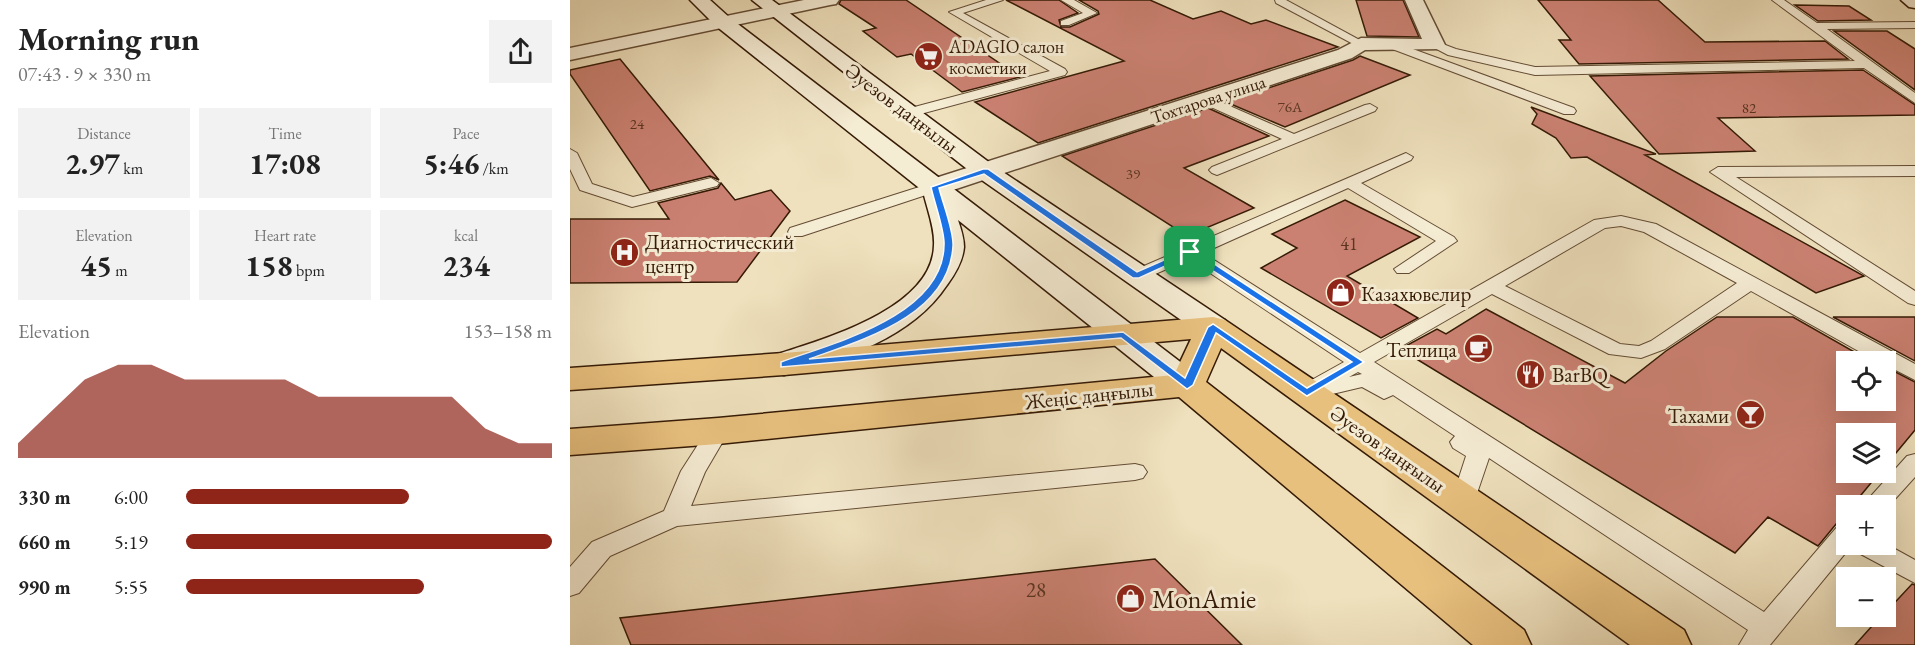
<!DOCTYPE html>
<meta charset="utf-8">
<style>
body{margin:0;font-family:"EB Garamond",serif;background:#f2f2f2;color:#222;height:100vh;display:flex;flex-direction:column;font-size:22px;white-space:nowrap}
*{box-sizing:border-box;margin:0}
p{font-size:20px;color:#767676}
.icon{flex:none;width:33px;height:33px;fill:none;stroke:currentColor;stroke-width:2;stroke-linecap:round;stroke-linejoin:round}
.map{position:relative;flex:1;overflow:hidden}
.details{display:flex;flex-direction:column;background:#fff;width:570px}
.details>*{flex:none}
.fabs{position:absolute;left:1266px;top:351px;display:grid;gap:12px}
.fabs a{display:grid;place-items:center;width:60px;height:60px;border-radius:0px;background:#fff;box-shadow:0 6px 24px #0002;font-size:30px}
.pin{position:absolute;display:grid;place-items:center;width:51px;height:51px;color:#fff;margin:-26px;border-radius:12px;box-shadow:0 3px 9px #0006}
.round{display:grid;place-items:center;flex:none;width:63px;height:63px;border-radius:0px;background:#f2f2f2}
.summary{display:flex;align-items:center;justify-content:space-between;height:102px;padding:0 18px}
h1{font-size:33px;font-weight:700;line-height:45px}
.figures{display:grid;grid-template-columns:repeat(3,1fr);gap:9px;height:102px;padding:6px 18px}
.figures div{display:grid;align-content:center;border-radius:0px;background:#f2f2f2;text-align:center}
.figures b{font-size:30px;font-weight:700}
.figures small{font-size:16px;font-weight:400}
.figures p{font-size:16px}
.chart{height:168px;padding:12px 18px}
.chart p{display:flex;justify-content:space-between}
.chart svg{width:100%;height:108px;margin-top:6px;fill:#8f2418;opacity:.7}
ul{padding:0 18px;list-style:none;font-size:20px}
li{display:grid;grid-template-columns:96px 72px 1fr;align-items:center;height:45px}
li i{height:15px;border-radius:8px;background:#8f2418}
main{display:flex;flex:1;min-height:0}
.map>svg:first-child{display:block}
.building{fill:#cb8172;stroke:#351a06;stroke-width:1.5}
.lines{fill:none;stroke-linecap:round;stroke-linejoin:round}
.service-casing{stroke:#644c34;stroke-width:2}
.minor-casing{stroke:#644c34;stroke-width:3}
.secondary-casing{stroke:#351a06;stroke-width:3}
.primary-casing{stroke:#351a06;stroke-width:3}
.service{fill:#f5ecd4;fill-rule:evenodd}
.minor{fill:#f5ecd4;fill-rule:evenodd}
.secondary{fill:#f5ecd4;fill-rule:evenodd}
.primary{fill:#e8c07e;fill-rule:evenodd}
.route{fill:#1a73e8;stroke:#fff;stroke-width:1.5;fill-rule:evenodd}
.labels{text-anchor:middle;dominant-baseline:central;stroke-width:6;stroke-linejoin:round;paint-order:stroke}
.far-number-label{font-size:15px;fill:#5a3421}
.far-poi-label{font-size:18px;fill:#351a06;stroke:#f5ecd4;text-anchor:start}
.far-street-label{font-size:18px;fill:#351a06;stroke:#f5ecd4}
.number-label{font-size:18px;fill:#5a3421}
.street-label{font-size:21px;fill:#351a06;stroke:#f5ecd4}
.poi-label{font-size:21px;fill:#351a06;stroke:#f5ecd4;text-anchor:start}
.near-number-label{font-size:21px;fill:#5a3421}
.near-poi-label{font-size:26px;fill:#351a06;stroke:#f5ecd4;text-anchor:start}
</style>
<main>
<section class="details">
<div class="summary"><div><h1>Morning run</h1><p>07:43 · 9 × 330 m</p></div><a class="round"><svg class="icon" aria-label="share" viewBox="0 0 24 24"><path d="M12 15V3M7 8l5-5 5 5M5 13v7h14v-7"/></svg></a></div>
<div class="figures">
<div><p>Distance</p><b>2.97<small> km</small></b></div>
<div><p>Time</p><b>17:08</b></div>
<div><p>Pace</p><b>5:46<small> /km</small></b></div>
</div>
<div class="figures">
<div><p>Elevation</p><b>45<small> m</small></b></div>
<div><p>Heart rate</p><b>158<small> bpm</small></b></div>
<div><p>kcal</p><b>234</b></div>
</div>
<div class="chart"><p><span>Elevation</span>153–158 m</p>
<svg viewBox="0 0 160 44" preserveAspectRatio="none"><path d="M0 44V38L10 25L20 12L30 6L40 6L50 12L60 12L70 12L80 12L90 19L100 19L110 19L120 19L130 19L140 32L150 38L160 38V44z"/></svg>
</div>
<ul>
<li><b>330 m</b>6:00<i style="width:61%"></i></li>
<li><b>660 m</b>5:19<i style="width:100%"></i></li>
<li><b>990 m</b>5:55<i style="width:65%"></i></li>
</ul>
</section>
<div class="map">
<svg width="1345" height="645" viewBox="0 0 1345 645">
<rect width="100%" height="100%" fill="#efe1bd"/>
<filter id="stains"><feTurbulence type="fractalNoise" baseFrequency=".00333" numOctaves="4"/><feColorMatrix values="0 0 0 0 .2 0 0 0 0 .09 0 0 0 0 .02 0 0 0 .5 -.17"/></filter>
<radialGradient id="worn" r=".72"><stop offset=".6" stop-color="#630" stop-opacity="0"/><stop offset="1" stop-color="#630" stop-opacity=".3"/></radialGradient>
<!-- building -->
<g class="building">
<polygon points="271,0 336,0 450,77 392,92 341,54 327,57 293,31 306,28 269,4"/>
<polygon points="436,0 489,0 508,13 489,20 491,27 500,27 529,14 528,11 509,0 580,0 623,19 651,11 681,24 696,20 768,47 468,143 405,102 554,61"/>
<polygon points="786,0 833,0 849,37 797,36"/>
<polygon points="968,0 1088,0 1135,42 1255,41 1278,59 1009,64 989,40 1001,40"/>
<polygon points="1225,5 1279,6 1301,20 1248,21"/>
<polygon points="1264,31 1317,31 1345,49 1345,90"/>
<polygon points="790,56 840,75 715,127 656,102 783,60"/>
<polygon points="50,59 149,180 140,176 80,191 0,74 0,70"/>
<polygon points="1293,70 1345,105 1345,115 1148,118 1185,151 1089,154 1020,76"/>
<polygon points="961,107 1086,154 1075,155 1294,276 1246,293 1017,157 1001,158 986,138 962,124 967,114"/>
<polygon points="638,108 699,136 614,168 684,208 617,236 492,156"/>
<polygon points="151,183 165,200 201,190 220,211 167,282 0,283 0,219 99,219 88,203 148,188"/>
<polygon points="775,200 850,237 777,276 848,318 811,338 691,268 727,248 702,234"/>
<polygon points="916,309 1055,383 1096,351 1147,317 1223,317 1302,362 1276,362 1276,400 1316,400 1316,367 1345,382 1345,430 1316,465 1316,434 1276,434 1276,472 1310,472 1282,506 1276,506 1276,512 1248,546 1198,517 1165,553 830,349 867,329 876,334"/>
<polygon points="1263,317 1345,317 1345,361"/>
<polygon points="585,559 672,645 61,645 50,618"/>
<polygon points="1342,584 1345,585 1345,645 1285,645 1311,616 1316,616 1316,612"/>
</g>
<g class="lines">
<defs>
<g id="service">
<polygon points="416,0 433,0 393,13 495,69 497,72 495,75 343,116 333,116 331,113 333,110 480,71 379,12"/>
<polygon points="491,0 504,0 527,13 499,25 491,25 491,21 513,13"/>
<polygon points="705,0 716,0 797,44 791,48 787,46 706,3"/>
<polygon points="1202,0 1214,0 1247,23 1345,22 1345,28 1257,29 1345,93 1345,103 1294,68 965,75 878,55 859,45 865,41 886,49 965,67 1285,61"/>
<polygon points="821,41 1004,108 1006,111 1004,114 994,114 817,47 817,43"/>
<polygon points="637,96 724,134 795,105 800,104 807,108 805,111 647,175 642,173 639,170 642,167 712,139 632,103 630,100 632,97"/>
<polygon points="0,149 7,153 22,184 63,197 141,178 149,183 147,186 62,207 10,190 0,169"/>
<path d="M 836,153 L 843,157 L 841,160 L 791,183 L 884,237 L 887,241 L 839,273 L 827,273 L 824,269 L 866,241 L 778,188 L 633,253 L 790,353 L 1024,220 L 1051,216 L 1086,224 L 1345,364 L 1345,380 L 1316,365 L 1316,362 L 1308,362 L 1181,291 L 1095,349 L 1071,358 L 1039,354 L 922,294 L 804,362 L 1194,612 L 1267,527 L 1276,524 L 1276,544 L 1316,544 L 1345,560 L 1345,583 L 1285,551 L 1282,545 L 1200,645 L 1169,645 L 1178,630 L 919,458 L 902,508 L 893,511 L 884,508 L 881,502 L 896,456 L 883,448 L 880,442 L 885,436 L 823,395 L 814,399 L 792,387 L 754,396 C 746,394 739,399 729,397 L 726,392 L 729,387 L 774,362 L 619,259 L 572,280 L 560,280 L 557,276 L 560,272 ZM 1051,226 L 1074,232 L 1167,283 L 1081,341 L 1069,346 L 1050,344 L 935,286 L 1035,228 ZM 788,372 L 792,374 L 779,377 Z"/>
<polygon points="1345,166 1345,176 1166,177 1345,291 1345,305 1338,303 1140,172 1148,167"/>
<polygon points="365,182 371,184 373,187 371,190 232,236 220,236 218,232 220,228"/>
<polygon points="148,423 156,426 159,431 135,472 121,506 565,464 573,466 577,472 573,478 565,480 107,526 40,556 9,593 0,596 0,567 22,542 94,511 111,471 140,426"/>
<polygon points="1345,454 1345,477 1316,509 1316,506 1292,506 1337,456"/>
</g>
<g id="minor">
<polygon points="234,0 269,0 266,4 260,5 0,60 0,48"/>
<polygon points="835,0 853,0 875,45 872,49 795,50 782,58 374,193 365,195 356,193 352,187 356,181 768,50 791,38 852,39"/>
</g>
<g id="secondary">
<path d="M 120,0 L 140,0 L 160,18 L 630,377 L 635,385 L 630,393 L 617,397 L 604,393 L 388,220 C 391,229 394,238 394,247 C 393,261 385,274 377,285 C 342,338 273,360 214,375 L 202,372 L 197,364 L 202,356 C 250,340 363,310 364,245 C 365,228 357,209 353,191 L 146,26 Z"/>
<polygon points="182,0 202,0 424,166 655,320 660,327 655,334 643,337 631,334 406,176"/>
<polygon points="1331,0 1345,0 1345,8 1339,7"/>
</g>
<polygon id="primary" points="643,317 655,320 1114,630 1121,645 1060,645 651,348 636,382 954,630 961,645 903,645 609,397 148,444 0,455 0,429 148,418 604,375 621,339 214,375 0,390 0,368 214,353"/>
</defs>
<!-- service casing -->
<use href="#service" class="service-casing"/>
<!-- minor casing -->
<use href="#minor" class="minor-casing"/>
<!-- secondary casing -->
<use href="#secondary" class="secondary-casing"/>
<!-- primary casing -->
<use href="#primary" class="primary-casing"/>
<!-- service -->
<use href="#service" class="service"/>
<!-- minor -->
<use href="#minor" class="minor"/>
<!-- secondary -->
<use href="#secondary" class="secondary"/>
<!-- primary -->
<use href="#primary" class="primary"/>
</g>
<!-- route -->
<path class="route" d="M 413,169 L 418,169 L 567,272 L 617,250 L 623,250 L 794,362 L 737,396 L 646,333 L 623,385 L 617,389 L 551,338 L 211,367 L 211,362 C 263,343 373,316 374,245 C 375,231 364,202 361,187 ZM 414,174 L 563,278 L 569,278 L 619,255 L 782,362 L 737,388 L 643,324 L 638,327 L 615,378 L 553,332 L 239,359 C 292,340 379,316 383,246 C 384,231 373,204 369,188 Z"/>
<!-- icons -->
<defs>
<symbol id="supermarket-disc" viewBox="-11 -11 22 22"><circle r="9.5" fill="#8f2418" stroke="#f5ecd4"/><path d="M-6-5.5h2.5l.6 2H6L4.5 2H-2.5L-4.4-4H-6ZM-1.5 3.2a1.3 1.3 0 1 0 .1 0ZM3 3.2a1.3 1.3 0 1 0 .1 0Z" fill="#fff"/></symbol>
<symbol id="hospital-disc" viewBox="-11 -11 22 22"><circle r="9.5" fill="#8f2418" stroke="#f5ecd4"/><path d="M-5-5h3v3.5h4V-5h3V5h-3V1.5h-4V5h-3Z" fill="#fff"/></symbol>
<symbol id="shop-disc" viewBox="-11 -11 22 22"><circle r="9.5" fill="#8f2418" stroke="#f5ecd4"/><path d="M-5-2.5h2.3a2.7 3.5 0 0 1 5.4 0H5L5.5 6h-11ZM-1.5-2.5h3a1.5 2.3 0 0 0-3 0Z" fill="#fff"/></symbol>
<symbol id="cafe-disc" viewBox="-11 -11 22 22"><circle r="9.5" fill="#8f2418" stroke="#f5ecd4"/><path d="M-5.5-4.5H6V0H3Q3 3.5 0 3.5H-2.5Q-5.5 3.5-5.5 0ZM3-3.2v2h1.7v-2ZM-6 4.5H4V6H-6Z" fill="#fff"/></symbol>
<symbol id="restaurant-disc" viewBox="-11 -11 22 22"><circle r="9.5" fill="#8f2418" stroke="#f5ecd4"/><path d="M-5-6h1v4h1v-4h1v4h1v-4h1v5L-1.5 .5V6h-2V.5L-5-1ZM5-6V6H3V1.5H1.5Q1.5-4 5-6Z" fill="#fff"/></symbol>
<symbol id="bar-disc" viewBox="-11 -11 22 22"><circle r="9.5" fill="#8f2418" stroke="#f5ecd4"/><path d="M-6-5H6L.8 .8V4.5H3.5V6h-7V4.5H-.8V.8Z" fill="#fff"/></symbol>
</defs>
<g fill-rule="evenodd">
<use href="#supermarket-disc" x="342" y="40" width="33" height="33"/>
<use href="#hospital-disc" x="38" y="236" width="33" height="33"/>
<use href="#shop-disc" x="754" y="276" width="33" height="33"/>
<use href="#cafe-disc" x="892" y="332" width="33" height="33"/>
<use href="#restaurant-disc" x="944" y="358" width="33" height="33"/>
<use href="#bar-disc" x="1164" y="398" width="33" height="33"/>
<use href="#shop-disc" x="544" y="582" width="33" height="33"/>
</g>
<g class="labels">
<!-- far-number labels -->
<g class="far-number-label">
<text x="720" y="106">76А</text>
<text x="1179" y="107">82</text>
<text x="67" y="123">24</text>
<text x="563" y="173">39</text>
</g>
<!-- far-poi labels -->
<g class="far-poi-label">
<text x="379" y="46">ADAGIO салон<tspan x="379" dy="21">косметики</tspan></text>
</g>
<!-- far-street labels -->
<g class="far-street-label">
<text transform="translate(638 99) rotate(-18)">Тохтарова улица</text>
</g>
<!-- number labels -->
<g class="number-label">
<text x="779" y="243">41</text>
</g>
<!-- street labels -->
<g class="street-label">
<text transform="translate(332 108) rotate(37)">Әуезов даңғылы</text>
<text transform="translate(519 395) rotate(-6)">Жеңіс даңғылы</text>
<text transform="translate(818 449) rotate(35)">Әуезов даңғылы</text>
</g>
<!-- poi labels -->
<g class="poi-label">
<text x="75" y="241">Диагностический<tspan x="75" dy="24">центр</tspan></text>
<text x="791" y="293">Казахювелир</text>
<text x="887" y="349" text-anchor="end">Теплица</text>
<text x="982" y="374">BarBQ</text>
<text x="1159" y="415" text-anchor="end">Тахами</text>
</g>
<!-- near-number labels -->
<g class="near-number-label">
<text x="466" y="589">28</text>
</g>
<!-- near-poi labels -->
<g class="near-poi-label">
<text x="582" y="599">MonAmie</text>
</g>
</g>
<rect width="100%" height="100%" filter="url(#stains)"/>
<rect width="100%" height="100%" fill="url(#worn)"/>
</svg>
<div class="fabs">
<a><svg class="icon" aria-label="locate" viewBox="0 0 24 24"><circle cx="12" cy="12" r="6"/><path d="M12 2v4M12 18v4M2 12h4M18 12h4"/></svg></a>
<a><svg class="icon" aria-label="layers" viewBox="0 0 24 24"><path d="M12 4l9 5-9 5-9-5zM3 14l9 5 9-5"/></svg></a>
<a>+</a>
<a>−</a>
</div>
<div class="pin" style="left:620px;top:252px;background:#1e9e55"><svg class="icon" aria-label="arrive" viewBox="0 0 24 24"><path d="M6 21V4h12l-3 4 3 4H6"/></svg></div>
</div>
</main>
